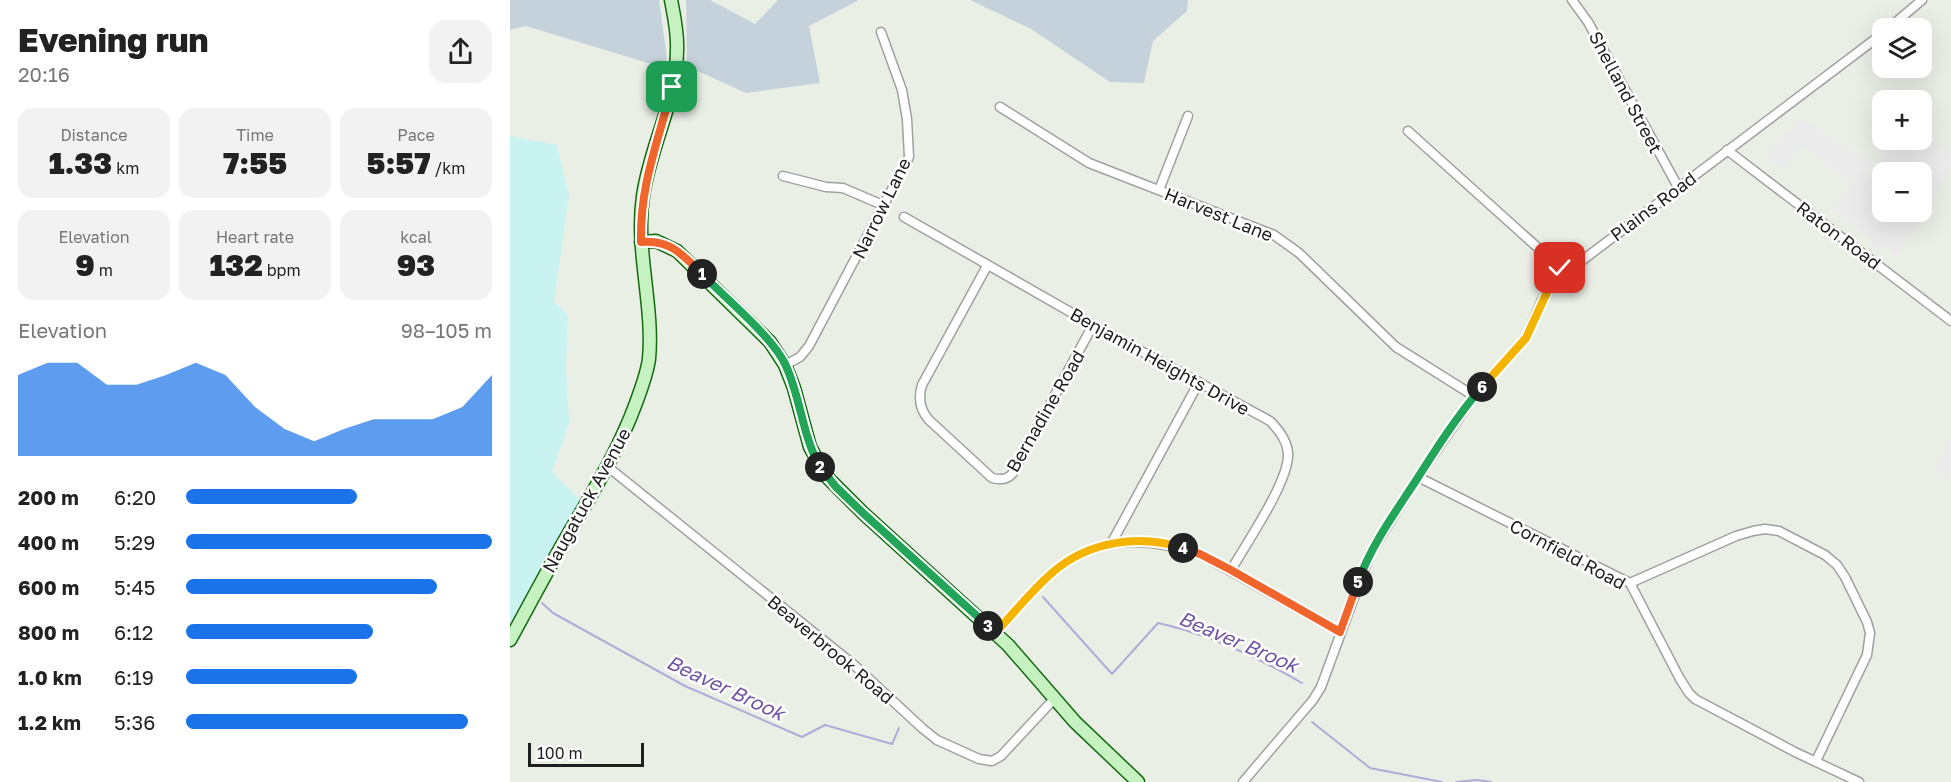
<!DOCTYPE html>
<meta charset="utf-8">
<style>
body{margin:0;font-family:"Golos Text",sans-serif;background:#f2f2f2;color:#222;height:100vh;display:flex;flex-direction:column;font-size:22px;white-space:nowrap}
*{box-sizing:border-box;margin:0}
p{font-size:20px;color:#767676}
.icon{flex:none;width:33px;height:33px;fill:none;stroke:currentColor;stroke-width:2;stroke-linecap:round;stroke-linejoin:round}
.map{position:relative;flex:1;overflow:hidden}
.details{display:flex;flex-direction:column;background:#fff;width:510px}
.details>*{flex:none}
.fabs{position:absolute;left:1362px;top:18px;display:grid;gap:12px}
.fabs a{display:grid;place-items:center;width:60px;height:60px;border-radius:12px;background:#fff;box-shadow:0 6px 24px #0002;font-size:30px}
.scale{position:absolute;left:18px;bottom:15px;width:116px;box-sizing:border-box;padding-left:6px;border:3px solid #1f1f1f;border-top:0;font-size:16px;line-height:21px;white-space:nowrap;color:#1f1f1f;-webkit-text-stroke:4px #fff;paint-order:stroke}
.pin{position:absolute;display:grid;place-items:center;width:51px;height:51px;color:#fff;margin:-26px;border-radius:12px;box-shadow:0 3px 9px #0006}
.km{position:absolute;width:30px;height:30px;margin:-15px;border-radius:50%;background:#222;color:#fff;font-size:16px;line-height:30px;text-align:center}
.round{display:grid;place-items:center;flex:none;width:63px;height:63px;border-radius:18px;background:#f2f2f2}
.overview{display:flex;align-items:center;justify-content:space-between;height:102px;padding:0 18px}
h1{font-size:33px;font-weight:800;line-height:45px}
.metrics{display:grid;grid-template-columns:repeat(3,1fr);gap:9px;height:102px;padding:6px 18px}
.metrics div{display:grid;align-content:center;border-radius:15px;background:#f2f2f2;text-align:center}
.metrics b{font-size:30px;font-weight:800}
.metrics small{font-size:16px;font-weight:400}
.metrics p{font-size:16px}
.chart{height:168px;padding:12px 18px}
.chart p{display:flex;justify-content:space-between}
.chart svg{width:100%;height:108px;margin-top:6px;fill:#1a73e8;opacity:.7}
ul{padding:0 18px;list-style:none;font-size:20px}
li{display:grid;grid-template-columns:96px 72px 1fr;align-items:center;height:45px}
li i{height:15px;border-radius:8px;background:#1a73e8}
main{display:flex;flex:1;min-height:0}
.map>svg:first-child{display:block}
.wetland{fill:#c5d2db}
.park{fill:#c9f3f0}
.parking{fill:#ebebeb;fill-rule:evenodd}
.lines{fill:none;stroke-linecap:round;stroke-linejoin:round}
.stream{stroke:#afacd7;stroke-width:2}
.minor-casing{stroke:#a0a0a0;stroke-width:11}
.secondary-casing{stroke:#156a12;stroke-width:15}
.minor{stroke:#fff;stroke-width:8}
.secondary{stroke:#c6f2c1;stroke-width:12}
.split-1-casing{stroke:#fff;stroke-width:12}
.split-2-casing{stroke:#fff;stroke-width:12}
.split-3-casing{stroke:#fff;stroke-width:12}
.split-4-casing{stroke:#fff;stroke-width:12}
.split-5-casing{stroke:#fff;stroke-width:12}
.split-6-casing{stroke:#fff;stroke-width:12}
.split-7-casing{stroke:#fff;stroke-width:12}
.split-1{stroke:#f0652b;stroke-width:8}
.split-2{stroke:#22a559;stroke-width:8}
.split-3{stroke:#22a559;stroke-width:8}
.split-4{stroke:#f5b400;stroke-width:8}
.split-5{stroke:#f0652b;stroke-width:8}
.split-6{stroke:#22a559;stroke-width:8}
.split-7{stroke:#f5b400;stroke-width:8}
.labels{text-anchor:middle;dominant-baseline:central;stroke-width:5;stroke-linejoin:round;paint-order:stroke}
.street-label{font-size:18px;fill:#1f1f1f;stroke:#fff}
.water-label{font-size:20px;font-style:italic;fill:#7256a4;stroke:#fff}
</style>
<main>
<section class="details">
<div class="overview"><div><h1>Evening run</h1><p>20:16</p></div><a class="round"><svg class="icon" aria-label="share" viewBox="0 0 24 24"><path d="M12 15V3M7 8l5-5 5 5M5 13v7h14v-7"/></svg></a></div>
<div class="metrics">
<div><p>Distance</p><b>1.33<small> km</small></b></div>
<div><p>Time</p><b>7:55</b></div>
<div><p>Pace</p><b>5:57<small> /km</small></b></div>
</div>
<div class="metrics">
<div><p>Elevation</p><b>9<small> m</small></b></div>
<div><p>Heart rate</p><b>132<small> bpm</small></b></div>
<div><p>kcal</p><b>93</b></div>
</div>
<div class="chart"><p><span>Elevation</span>98–105 m</p>
<svg viewBox="0 0 160 44" preserveAspectRatio="none"><path d="M0 44V11L10 6L20 6L30 15L40 15L50 11L60 6L70 11L80 24L90 33L100 38L110 33L120 29L130 29L140 29L150 24L160 11V44z"/></svg>
</div>
<ul>
<li><b>200 m</b>6:20<i style="width:56%"></i></li>
<li><b>400 m</b>5:29<i style="width:100%"></i></li>
<li><b>600 m</b>5:45<i style="width:82%"></i></li>
<li><b>800 m</b>6:12<i style="width:61%"></i></li>
<li><b>1.0 km</b>6:19<i style="width:56%"></i></li>
<li><b>1.2 km</b>5:36<i style="width:92%"></i></li>
</ul>
</section>
<div class="map">
<svg width="1441" height="782" viewBox="0 0 1441 782">
<rect width="100%" height="100%" fill="#eaefe6"/>
<!-- wetland -->
<g class="wetland">
<polygon points="0,0 149,0 157,58 151,67 16,26 0,30"/>
<polygon points="176,0 200,0 245,24 268,0 349,0 299,26 310,83 236,93 177,66"/>
<polygon points="460,0 678,0 677,11 643,41 634,83 600,82 521,29"/>
</g>
<!-- park -->
<polygon class="park" points="0,136 47,145 59,195 44,301 58,315 56,368 59,423 42,472 70,500 0,623"/>
<!-- parking -->
<g class="parking">
<path d="M 1290,117 L 1325,139 L 1322,144 L 1324,146 L 1328,141 L 1363,163 L 1356,174 L 1359,176 L 1381,140 L 1412,140 L 1412,134 L 1441,152 L 1441,168 L 1385,259 L 1376,245 L 1368,253 L 1358,246 L 1368,234 L 1362,240 L 1322,210 L 1342,183 L 1348,186 L 1342,181 L 1340,183 L 1308,159 L 1309,158 L 1293,146 L 1294,144 L 1273,170 L 1259,162 L 1259,159 L 1256,157 L 1276,130 L 1281,133 L 1280,131 ZM 1412,172 L 1412,212 L 1372,212 L 1372,172 Z"/>
<polygon points="1441,436 1441,481 1428,473 1424,468"/>
</g>
<g class="lines">
<!-- stream -->
<g class="stream">
<path d="M 533,597 L 602,674 L 648,623 C 698,634 747,657 792,683"/>
<polyline points="32,603 43,613 175,686 292,737 315,725 382,744 389,728"/>
<polyline points="802,722 860,768 932,782"/>
<polyline points="946,782 967,780 981,782"/>
</g>
<defs>
<g id="minor">
<polyline points="1062,0 1078,22 1168,187"/>
<polyline points="1379,28 1412,0"/>
<polyline points="490,107 579,163 764,235 789,253 886,347 964,396"/>
<polyline points="898,131 1056,273"/>
<polyline points="1217,150 1441,321"/>
<polyline points="273,176 316,187 333,188 375,206"/>
<polyline points="649,190 678,116"/>
<path d="M 394,217 L 583,325 L 760,421 C 769,430 777,440 778,453 C 780,480 736,544 721,570"/>
<path d="M 477,266 L 412,385 C 408,398 410,410 419,420 L 482,478 C 490,480 497,480 502,474 L 583,325"/>
<polyline points="275,365 290,357 299,346 399,157 397,119 392,90 371,32"/>
<polyline points="98,467 343,664 412,728 427,740 469,759 482,761 491,756 544,699"/>
<polyline points="908,477 1120,583 1170,679 1179,693 1185,699 1285,752 1349,782"/>
<polyline points="601,544 689,382"/>
<polyline points="1120,583 1226,536 1243,531 1255,529 1269,531 1315,555 1327,565 1335,577 1357,622 1360,633 1357,655 1306,761"/>
<path d="M 485,633 C 504,613 522,591 542,573 C 587,534 638,537 690,554 L 830,632"/>
<polyline points="733,782 803,700 811,687 860,554 908,477 964,396 1016,338 1032,300 1045,281 1372,34"/>
</g>
<g id="secondary">
<polyline points="131,242 146,241 167,251 260,342 275,365 284,388 300,447 317,477 353,513 498,645 565,722 628,782"/>
<path d="M 0,640 C 18,607 36,573 55,540 C 81,495 108,452 126,403 C 131,389 137,374 139,359 C 144,305 125,250 133,196 C 140,146 167,100 167,50 C 168,33 164,16 161,0"/>
</g>
</defs>
<!-- minor casing -->
<use href="#minor" class="minor-casing"/>
<!-- secondary casing -->
<use href="#secondary" class="secondary-casing"/>
<!-- minor -->
<use href="#minor" class="minor"/>
<!-- secondary -->
<use href="#secondary" class="secondary"/>
</g>
<g class="lines">
<defs>
<path id="split-1" d="M 162,87 C 148,143 130,183 131,242 C 160,239 173,255 192,274"/>
<path id="split-2" d="M 192,274 C 215,298 263,337 276,366 C 291,399 292,435 310,467"/>
<polyline id="split-3" points="310,467 326,487 353,513 478,626"/>
<path id="split-4" d="M 478,626 L 485,633 C 504,613 522,590 543,572 C 579,541 629,534 673,548"/>
<polyline id="split-5" points="673,548 690,554 721,570 830,632 848,582"/>
<path id="split-6" d="M 848,582 C 861,546 884,514 905,482 C 926,449 947,416 972,387"/>
<polyline id="split-7" points="972,387 1016,338 1038,290 1056,273 1050,268"/>
</defs>
<!-- split-1 casing -->
<use href="#split-1" class="split-1-casing"/>
<!-- split-2 casing -->
<use href="#split-2" class="split-2-casing"/>
<!-- split-3 casing -->
<use href="#split-3" class="split-3-casing"/>
<!-- split-4 casing -->
<use href="#split-4" class="split-4-casing"/>
<!-- split-5 casing -->
<use href="#split-5" class="split-5-casing"/>
<!-- split-6 casing -->
<use href="#split-6" class="split-6-casing"/>
<!-- split-7 casing -->
<use href="#split-7" class="split-7-casing"/>
<!-- split-1 -->
<use href="#split-1" class="split-1"/>
<!-- split-2 -->
<use href="#split-2" class="split-2"/>
<!-- split-3 -->
<use href="#split-3" class="split-3"/>
<!-- split-4 -->
<use href="#split-4" class="split-4"/>
<!-- split-5 -->
<use href="#split-5" class="split-5"/>
<!-- split-6 -->
<use href="#split-6" class="split-6"/>
<!-- split-7 -->
<use href="#split-7" class="split-7"/>
</g>
<g class="labels">
<!-- street labels -->
<g class="street-label">
<text transform="translate(1116 92) rotate(62)">Shelland Street</text>
<text transform="translate(1143 206) rotate(-37)">Plains Road</text>
<text transform="translate(371 208) rotate(-64)">Narrow Lane</text>
<text transform="translate(709 214) rotate(22)">Harvest Lane</text>
<text transform="translate(1329 235) rotate(37)">Raton Road</text>
<text transform="translate(650 361) rotate(29)">Benjamin Heights Drive</text>
<text transform="translate(535 411) rotate(-60)">Bernadine Road</text>
<text transform="translate(76 500) rotate(-61)">Naugatuck Avenue</text>
<text transform="translate(1058 554) rotate(28)">Cornfield Road</text>
<text transform="translate(321 649) rotate(40)">Beaverbrook Road</text>
</g>
<!-- water labels -->
<g class="water-label">
<text transform="translate(729 641) rotate(23)">Beaver Brook</text>
<text transform="translate(216 687) rotate(25)">Beaver Brook</text>
</g>
</g>
</svg>
<div class="fabs">
<a><svg class="icon" aria-label="layers" viewBox="0 0 24 24"><path d="M12 4l9 5-9 5-9-5zM3 14l9 5 9-5"/></svg></a>
<a>+</a>
<a>−</a>
</div>
<div class="scale">100 m</div>
<div class="pin" style="left:162px;top:87px;background:#1e9e55"><svg class="icon" aria-label="arrive" viewBox="0 0 24 24"><path d="M6 21V4h12l-3 4 3 4H6"/></svg></div>
<div class="pin" style="left:1050px;top:268px;background:#d93025"><svg class="icon" aria-label="check" viewBox="0 0 24 24"><path d="M5 12l5 5 9-10"/></svg></div>
<b class="km" style="left:192px;top:274px">1</b>
<b class="km" style="left:310px;top:467px">2</b>
<b class="km" style="left:478px;top:626px">3</b>
<b class="km" style="left:673px;top:548px">4</b>
<b class="km" style="left:848px;top:582px">5</b>
<b class="km" style="left:972px;top:387px">6</b>
</div>
</main>
